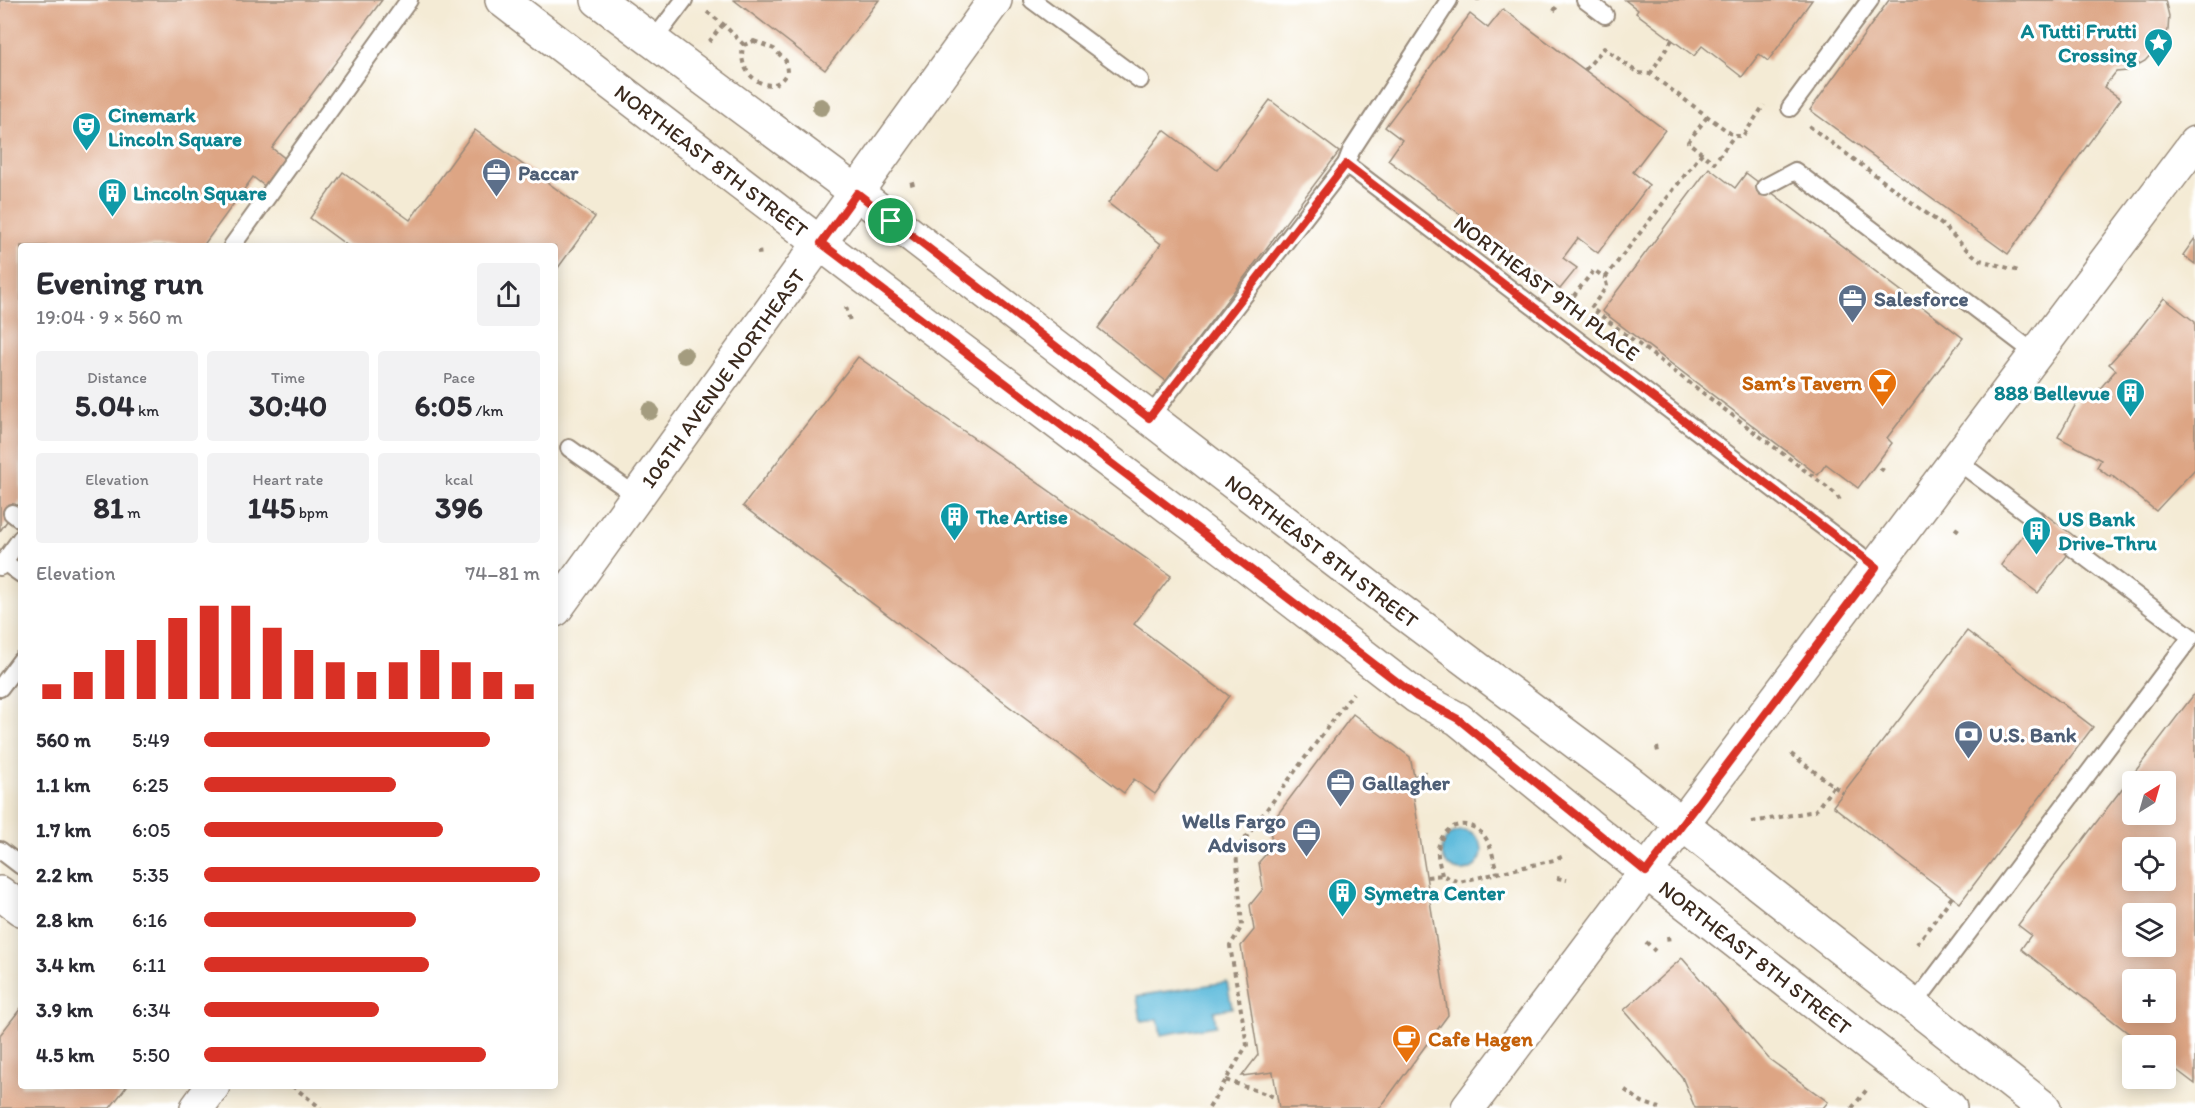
<!DOCTYPE html>
<meta charset="utf-8">
<style>
body{margin:0;font-family:Itim,sans-serif;background:#f2f2f3;color:#2b2b33;height:100vh;display:flex;flex-direction:column;font-size:22px;white-space:nowrap}
*{box-sizing:border-box;margin:0}
p{font-size:20px;color:#7c7c81}
.icon{flex:none;width:33px;height:33px;fill:none;stroke:currentColor;stroke-width:2;stroke-linecap:round;stroke-linejoin:round}
.map{position:relative;flex:1;overflow:hidden}
.drawer{position:absolute;left:18px;top:243px;width:540px;height:846px;display:flex;flex-direction:column;background:#fff;border-radius:6px;box-shadow:0 3px 15px #0003}
.drawer>*{flex:none}
.needle{width:39px;rotate:37deg}
.tools{position:absolute;left:2122px;top:771px;display:grid;gap:12px}
.tools a{display:grid;place-items:center;width:54px;height:54px;border-radius:6px;background:#fff;box-shadow:0 3px 15px #0003;font-size:30px}
.pin{position:absolute;display:grid;place-items:center;width:51px;height:51px;color:#fff;margin:-26px;border:3px solid #fff;border-radius:50%;box-shadow:0 2px 6px #0007}
.round{display:grid;place-items:center;flex:none;width:63px;height:63px;border-radius:6px;background:#f2f2f3}
.head{display:flex;align-items:center;justify-content:space-between;height:102px;padding:0 18px}
h1{font-size:33px;font-weight:800;line-height:45px}
.figures{display:grid;grid-template-columns:repeat(3,1fr);gap:9px;height:102px;padding:6px 18px}
.figures div{display:grid;align-content:center;border-radius:6px;background:#f2f2f3;text-align:center}
.figures b{font-size:30px;font-weight:800}
.figures small{font-size:16px;font-weight:400}
.figures p{font-size:16px}
.chart{height:168px;padding:12px 18px}
.chart p{display:flex;justify-content:space-between}
.chart svg{width:100%;height:108px;margin-top:6px;stroke:#d93025;stroke-width:6}
ul{padding:0 18px;list-style:none;font-size:20px}
li{display:grid;grid-template-columns:96px 72px 1fr;align-items:center;height:45px}
li i{height:15px;border-radius:8px;background:#d93025}
.map>svg:first-child{display:block}
.water{fill:#5ebbdc;stroke:#4c727d;stroke-width:1.5}
.building{fill:#dda584;fill-rule:evenodd}
.lines{fill:none;stroke-linecap:round;stroke-linejoin:round}
.lane-casing{stroke:#988a7a;stroke-width:20}
.street-casing{stroke:#988a7a;stroke-width:36}
.secondary-casing{stroke:#988a7a;stroke-width:36}
.primary-casing{stroke:#988a7a;stroke-width:36}
.path{stroke:#988a7a;stroke-width:4;stroke-dasharray:4.5 4.5;stroke-linecap:butt}
.lane{stroke:#fff;stroke-width:16}
.street{stroke:#fff;stroke-width:33}
.secondary{stroke:#fff;stroke-width:33}
.primary{stroke:#fff;stroke-width:33}
.tree{fill:#a49c7f}
.route-casing{stroke:#fff;stroke-width:12}
.route{stroke:#d93025;stroke-width:8}
.labels{text-anchor:middle;dominant-baseline:central;stroke-width:6;stroke-linejoin:round;paint-order:stroke}
.culture-label{font-size:21px;font-weight:bold;fill:#0d838f;stroke:#fff;text-anchor:start}
.street-label{font-size:21px;fill:#3b2a1e;stroke:#fff}
.service-label{font-size:21px;font-weight:bold;fill:#4e5e75;stroke:#fff;text-anchor:start}
.food-label{font-size:21px;font-weight:bold;fill:#c56008;stroke:#fff;text-anchor:end}
</style>
<div class="map">
<svg width="2195" height="1108" viewBox="0 0 2195 1108">
<rect width="100%" height="100%" fill="#fff"/>
<filter id="ink" filterUnits="userSpaceOnUse"><feTurbulence type="fractalNoise" baseFrequency=".0167" numOctaves="2"/><feDisplacementMap in="SourceGraphic" scale="12" xChannelSelector="R" yChannelSelector="G"/><feConvolveMatrix kernelMatrix="1 2 1 2 8 2 1 2 1" color-interpolation-filters="sRGB"/></filter>
<filter id="wash" filterUnits="userSpaceOnUse"><feTurbulence type="fractalNoise" baseFrequency=".008" numOctaves="4" result="noise"/><feDisplacementMap in="SourceGraphic" scale="24" xChannelSelector="R" yChannelSelector="G"/><feGaussianBlur stdDeviation="1.35" result="paint"/><feColorMatrix in="noise" values="0 0 0 0 0 0 0 0 0 0 0 0 0 0 0 0 0 1.4 0 .05"/><feComposite in="paint" operator="in"/></filter>
<g filter="url(#wash)">
<rect width="100%" height="100%" fill="#f4ebd5"/>
<!-- water -->
<g class="water">
<circle cx="1462" cy="851" r="20"/>
<polygon points="1227,982 1232,1008 1214,1011 1216,1026 1161,1035 1158,1019 1141,1021 1137,996"/>
</g>
<g id="blocks">
<!-- building -->
<g class="building">
<polygon points="0,0 382,0 272,148 287,160 267,188 253,177 203,246 21,246 21,501 0,531"/>
<polygon points="734,0 879,0 825,70"/>
<polygon points="1625,0 1812,0 1768,61 1759,54 1742,77 1702,46 1694,56 1636,13 1638,10"/>
<polygon points="1889,0 2165,0 2169,16 2168,30 2163,41 2145,61 2127,71 2116,72 2104,87 2121,99 2008,254 1810,110"/>
<polygon points="1503,9 1665,130 1633,172 1649,185 1598,253 1578,238 1563,258 1577,268 1560,289 1388,160 1402,140 1385,127 1470,14 1488,28"/>
<polygon points="1270,100 1339,152 1166,381 1098,328 1161,244 1108,203 1164,130 1217,170"/>
<polygon points="475,130 595,217 555,272 555,246 348,246 310,218 343,172 410,220"/>
<polygon points="1709,168 1735,188 1746,173 1963,338 1887,438 1892,443 1858,488 1826,464 1818,475 1602,311"/>
<polygon points="2195,238 2195,264 2183,255"/>
<polygon points="2164,298 2195,322 2195,469 2156,511 2111,475 2110,477 2097,467 2101,460 2058,437 2082,393 2090,400 2116,370 2109,364 2135,335"/>
<polygon points="858,357 1171,576 1134,624 1229,696 1155,794 1134,779 1124,793 743,506"/>
<polygon points="2041,511 2079,540 2038,593 2001,565"/>
<polygon points="1967,631 2093,727 1960,903 1833,806"/>
<path d="M 2195,693 L 2195,1084 L 2166,1062 L 2166,1046 L 2145,1046 L 2021,949 L 2031,935 L 2018,925 ZM 2133,782 L 2166,782 L 2166,814 L 2133,814 ZM 2133,848 L 2166,848 L 2166,880 L 2133,880 ZM 2133,914 L 2166,914 L 2166,946 L 2133,946 ZM 2133,980 L 2166,980 L 2166,1012 L 2133,1012 Z"/>
<polygon points="1353,714 1410,757 1414,776 1425,772 1413,793 1448,1015 1380,1108 1279,1108 1273,1072 1242,1076 1258,1055 1241,946 1254,930 1250,905 1263,889 1259,862 1273,846 1269,826"/>
<polygon points="1682,958 1769,1059 1828,1102 1823,1108 1695,1108 1682,1077 1624,1010"/>
<polygon points="21,1008 21,1086 127,1086 110,1108 0,1108 0,1035"/>
</g>
</g>
</g>
<g filter="url(#ink)">
<use href="#blocks" fill-opacity="0" stroke="#988a7a" stroke-width="1.5"/>
<g class="lines">
<defs>
<g id="lane">
<polyline points="1032,0 1140,80"/>
<polyline points="1585,0 1605,15"/>
<polyline points="653,41 684,0"/>
<polyline points="1790,108 1870,0"/>
<polyline points="1346,164 1876,567"/>
<polyline points="1765,187 1795,171 2037,355"/>
<polyline points="232,246 409,0"/>
<polyline points="1149,418 1346,164 1351,151 1449,0"/>
<polyline points="569,448 638,497"/>
<polyline points="1956,460 2035,519"/>
<polyline points="12,513 21,520"/>
<polyline points="4,562 21,574"/>
<polyline points="0,567 21,538"/>
<polyline points="0,688 21,660"/>
<polyline points="0,850 21,866"/>
<polyline points="1913,1006 2191,637 2073,548"/>
</g>
<polyline id="street" points="0,893 21,909"/>
<g id="secondary">
<path id="s1" d="M 555,610 L 995,0"/>
<polyline points="197,1108 213,1086"/>
<polyline points="1468,1108 2195,143"/>
</g>
<g id="primary">
<path id="s2" d="M 502,0 L 863,276 L 1246,565 L 1417,697 L 1458,719 L 1646,872 L 1950,1108"/>
<path id="s3" d="M 598,0 L 857,193 L 1394,606 L 1630,783 L 2044,1108"/>
</g>
</defs>
<!-- lane casing -->
<use href="#lane" class="lane-casing"/>
<!-- street casing -->
<use href="#street" class="street-casing"/>
<!-- secondary casing -->
<use href="#secondary" class="secondary-casing"/>
<!-- primary casing -->
<use href="#primary" class="primary-casing"/>
<!-- path -->
<g class="path">
<polyline points="1478,0 1478,1"/>
<polyline points="1554,11 1557,6"/>
<polyline points="707,12 723,24 744,45"/>
<path d="M 754,41 L 774,49 L 786,61 L 787,72 C 773,102 733,73 744,45 Z"/>
<polyline points="709,42 723,24"/>
<polyline points="1585,70 1604,48 1638,73 1650,74 1734,136 1743,136 1764,105"/>
<polyline points="1650,74 1672,40"/>
<polyline points="1707,117 1688,142 1714,163 1734,136"/>
<polyline points="1809,126 1945,227 1967,250 1980,260 2019,271"/>
<polyline points="1702,153 1605,278 1607,286 1591,308 1836,494 1841,502"/>
<polyline points="910,184 917,182"/>
<polyline points="757,253 765,252"/>
<polyline points="1568,303 1594,270 1605,278"/>
<polyline points="846,307 850,321"/>
<polyline points="1880,468 1884,471"/>
<polyline points="1955,528 1959,531"/>
<polyline points="1657,747 1658,752"/>
<polyline points="1791,754 1843,793"/>
<polyline points="1752,822 1815,811 1834,786"/>
<path d="M 1442,875 C 1440,865 1435,852 1440,842 C 1448,821 1472,819 1485,837 C 1492,847 1494,861 1497,873"/>
<polyline points="1427,877 1442,875 1459,882 1554,860 1566,855"/>
<polyline points="1557,878 1567,880"/>
<polyline points="1668,936 1669,944"/>
<polyline points="1646,942 1655,951"/>
<polyline points="1917,944 1952,897"/>
<polyline points="1226,1080 1277,1098"/>
<polyline points="292,1086 321,1108"/>
<polyline points="1625,1090 1642,1102 1659,1108"/>
<polyline points="1209,1108 1247,1045 1230,946 1242,926 1236,851 1353,693"/>
<polyline points="1852,1108 1868,1088"/>
</g>
<!-- lane -->
<use href="#lane" class="lane"/>
<!-- street -->
<use href="#street" class="street"/>
<!-- secondary -->
<use href="#secondary" class="secondary"/>
<!-- primary -->
<use href="#primary" class="primary"/>
</g>
<!-- trees -->
<g class="tree">
<circle cx="821" cy="107" r="9"/>
<circle cx="684" cy="355" r="9"/>
<circle cx="650" cy="411" r="9"/>
</g>
</g>
<g class="lines" filter="url(#ink)">
<defs>
<polygon id="route" points="1346,164 1876,567 1646,872 1458,719 1417,697 1198,529 821,243 857,193 1149,418"/>
</defs>
<!-- route casing -->
<use href="#route" class="route-casing"/>
<!-- route -->
<use href="#route" class="route"/>
</g>
<!-- icons -->
<defs>
<symbol id="sight-pin" viewBox="-11 -11 22 30"><path d="M0 17L-7.5 6A9.5 9.5 0 1 1 7.5 6Z" fill="#0f9aa8" stroke="#fff"/><path d="M0-6L1.8-2.2L6-1.7L2.9 1.2L3.7 5.4L0 3.3L-3.7 5.4L-2.9 1.2L-6-1.7L-1.8-2.2Z" fill="#fff"/></symbol>
<symbol id="theatre-pin" viewBox="-11 -11 22 30"><path d="M0 17L-7.5 6A9.5 9.5 0 1 1 7.5 6Z" fill="#0f9aa8" stroke="#fff"/><path d="M-5-5.5Q0-4 5-5.5V0Q5 5 0 6Q-5 5-5 0ZM-3.3-2.5H-1v1.5H-3.3ZM1-2.5H3.3v1.5H1ZM-2.8 1Q0 5.5 2.8 1Z" fill="#fff"/></symbol>
<symbol id="office-pin" viewBox="-11 -11 22 30"><path d="M0 17L-7.5 6A9.5 9.5 0 1 1 7.5 6Z" fill="#5c6f8a" stroke="#fff"/><path d="M-6-3h4V-5.5h4V-3h4V5H-6ZM-1-4.5V-3h2v-1.5ZM-6 0V1H6V0Z" fill="#fff"/></symbol>
<symbol id="building-pin" viewBox="-11 -11 22 30"><path d="M0 17L-7.5 6A9.5 9.5 0 1 1 7.5 6Z" fill="#0f9aa8" stroke="#fff"/><path d="M-4-6H4V6H1V3H-1V6H-4ZM-2.5-4.3h1.7v1.8h-1.7ZM.8-4.3h1.7v1.8H.8ZM-2.5-1h1.7V.8h-1.7ZM.8-1h1.7V.8H.8Z" fill="#fff"/></symbol>
<symbol id="bar-pin" viewBox="-11 -11 22 30"><path d="M0 17L-7.5 6A9.5 9.5 0 1 1 7.5 6Z" fill="#e8710a" stroke="#fff"/><path d="M-6-5H6L.8 .8V4.5H3.5V6h-7V4.5H-.8V.8Z" fill="#fff"/></symbol>
<symbol id="bank-pin" viewBox="-11 -11 22 30"><path d="M0 17L-7.5 6A9.5 9.5 0 1 1 7.5 6Z" fill="#5c6f8a" stroke="#fff"/><path d="M-6-4H6V4H-6ZM0-2.3a2.3 2.3 0 1 0 0 4.6a2.3 2.3 0 1 0 0-4.6Z" fill="#fff"/></symbol>
<symbol id="cafe-pin" viewBox="-11 -11 22 30"><path d="M0 17L-7.5 6A9.5 9.5 0 1 1 7.5 6Z" fill="#e8710a" stroke="#fff"/><path d="M-5.5-4.5H6V0H3Q3 3.5 0 3.5H-2.5Q-5.5 3.5-5.5 0ZM3-3.2v2h1.7v-2ZM-6 4.5H4V6H-6Z" fill="#fff"/></symbol>
</defs>
<g fill-rule="evenodd">
<use href="#sight-pin" x="2142" y="26" width="33" height="45"/>
<use href="#theatre-pin" x="70" y="110" width="33" height="45"/>
<use href="#office-pin" x="480" y="156" width="33" height="45"/>
<use href="#building-pin" x="96" y="176" width="33" height="45"/>
<use href="#office-pin" x="1836" y="282" width="33" height="45"/>
<use href="#bar-pin" x="1866" y="366" width="33" height="45"/>
<use href="#building-pin" x="2114" y="376" width="33" height="45"/>
<use href="#building-pin" x="938" y="500" width="33" height="45"/>
<use href="#building-pin" x="2020" y="514" width="33" height="45"/>
<use href="#bank-pin" x="1952" y="718" width="33" height="45"/>
<use href="#office-pin" x="1324" y="766" width="33" height="45"/>
<use href="#office-pin" x="1290" y="816" width="33" height="45"/>
<use href="#building-pin" x="1326" y="876" width="33" height="45"/>
<use href="#cafe-pin" x="1390" y="1022" width="33" height="45"/>
</g>
<g class="labels">
<!-- culture labels -->
<g class="culture-label">
<text x="2137" y="30" text-anchor="end">A Tutti Frutti<tspan x="2137" dy="24">Crossing</tspan></text>
<text x="108" y="114">Cinemark<tspan x="108" dy="24">Lincoln Square</tspan></text>
<text x="133" y="192">Lincoln Square</text>
<text x="2110" y="392" text-anchor="end">888 Bellevue</text>
<text x="976" y="516">The Artise</text>
<text x="2058" y="518">US Bank<tspan x="2058" dy="24">Drive-Thru</tspan></text>
<text x="1364" y="892">Symetra Center</text>
</g>
<!-- street labels -->
<g class="street-label">
<text stroke="none"><textPath href="#s2" startOffset="264">NORTHEAST 8TH STREET</textPath></text>
<text transform="translate(1547 288) rotate(37)">NORTHEAST 9TH PLACE</text>
<text stroke="none"><textPath href="#s1" startOffset="286">106TH AVENUE NORTHEAST</textPath></text>
<text stroke="none"><textPath href="#s3" startOffset="910">NORTHEAST 8TH STREET</textPath></text>
<text stroke="none"><textPath href="#s2" startOffset="1578">NORTHEAST 8TH STREET</textPath></text>
</g>
<!-- service labels -->
<g class="service-label">
<text x="518" y="172">Paccar</text>
<text x="1874" y="298">Salesforce</text>
<text x="1989" y="734">U.S. Bank</text>
<text x="1362" y="782">Gallagher</text>
<text x="1286" y="820" text-anchor="end">Wells Fargo<tspan x="1286" dy="24">Advisors</tspan></text>
</g>
<!-- food labels -->
<g class="food-label">
<text x="1862" y="382">Sam’s Tavern</text>
<text x="1428" y="1038" text-anchor="start">Cafe Hagen</text>
</g>
</g>
</svg>
<div class="tools">
<a><svg class="needle" viewBox="-14 -14 28 28"><path d="M0-13l5 13h-10z" fill="#e53935"/><path d="M0 13l5-13h-10z" fill="#7c7c81"/></svg></a>
<a><svg class="icon" aria-label="locate" viewBox="0 0 24 24"><circle cx="12" cy="12" r="6"/><path d="M12 2v4M12 18v4M2 12h4M18 12h4"/></svg></a>
<a><svg class="icon" aria-label="layers" viewBox="0 0 24 24"><path d="M12 4l9 5-9 5-9-5zM3 14l9 5 9-5"/></svg></a>
<a>+</a>
<a>−</a>
</div>
<div class="pin" style="left:891px;top:221px;background:#1e9e55"><svg class="icon" aria-label="arrive" viewBox="0 0 24 24"><path d="M6 21V4h12l-3 4 3 4H6"/></svg></div>
<section class="drawer">
<div class="head"><div><h1>Evening run</h1><p>19:04 · 9 × 560 m</p></div><a class="round"><svg class="icon" aria-label="share" viewBox="0 0 24 24"><path d="M12 15V3M7 8l5-5 5 5M5 13v7h14v-7"/></svg></a></div>
<div class="figures">
<div><p>Distance</p><b>5.04<small> km</small></b></div>
<div><p>Time</p><b>30:40</b></div>
<div><p>Pace</p><b>6:05<small> /km</small></b></div>
</div>
<div class="figures">
<div><p>Elevation</p><b>81<small> m</small></b></div>
<div><p>Heart rate</p><b>145<small> bpm</small></b></div>
<div><p>kcal</p><b>396</b></div>
</div>
<div class="chart"><p><span>Elevation</span>74–81 m</p>
<svg viewBox="0 0 160 44" preserveAspectRatio="none"><path d="M5 44V38M15 44V33M25 44V24M35 44V20M45 44V11M55 44V6M65 44V6M75 44V15M85 44V24M95 44V29M105 44V33M115 44V29M125 44V24M135 44V29M145 44V33M155 44V38"/></svg>
</div>
<ul>
<li><b>560 m</b>5:49<i style="width:85%"></i></li>
<li><b>1.1 km</b>6:25<i style="width:57%"></i></li>
<li><b>1.7 km</b>6:05<i style="width:71%"></i></li>
<li><b>2.2 km</b>5:35<i style="width:100%"></i></li>
<li><b>2.8 km</b>6:16<i style="width:63%"></i></li>
<li><b>3.4 km</b>6:11<i style="width:67%"></i></li>
<li><b>3.9 km</b>6:34<i style="width:52%"></i></li>
<li><b>4.5 km</b>5:50<i style="width:84%"></i></li>
</ul>
</section>
</div>
